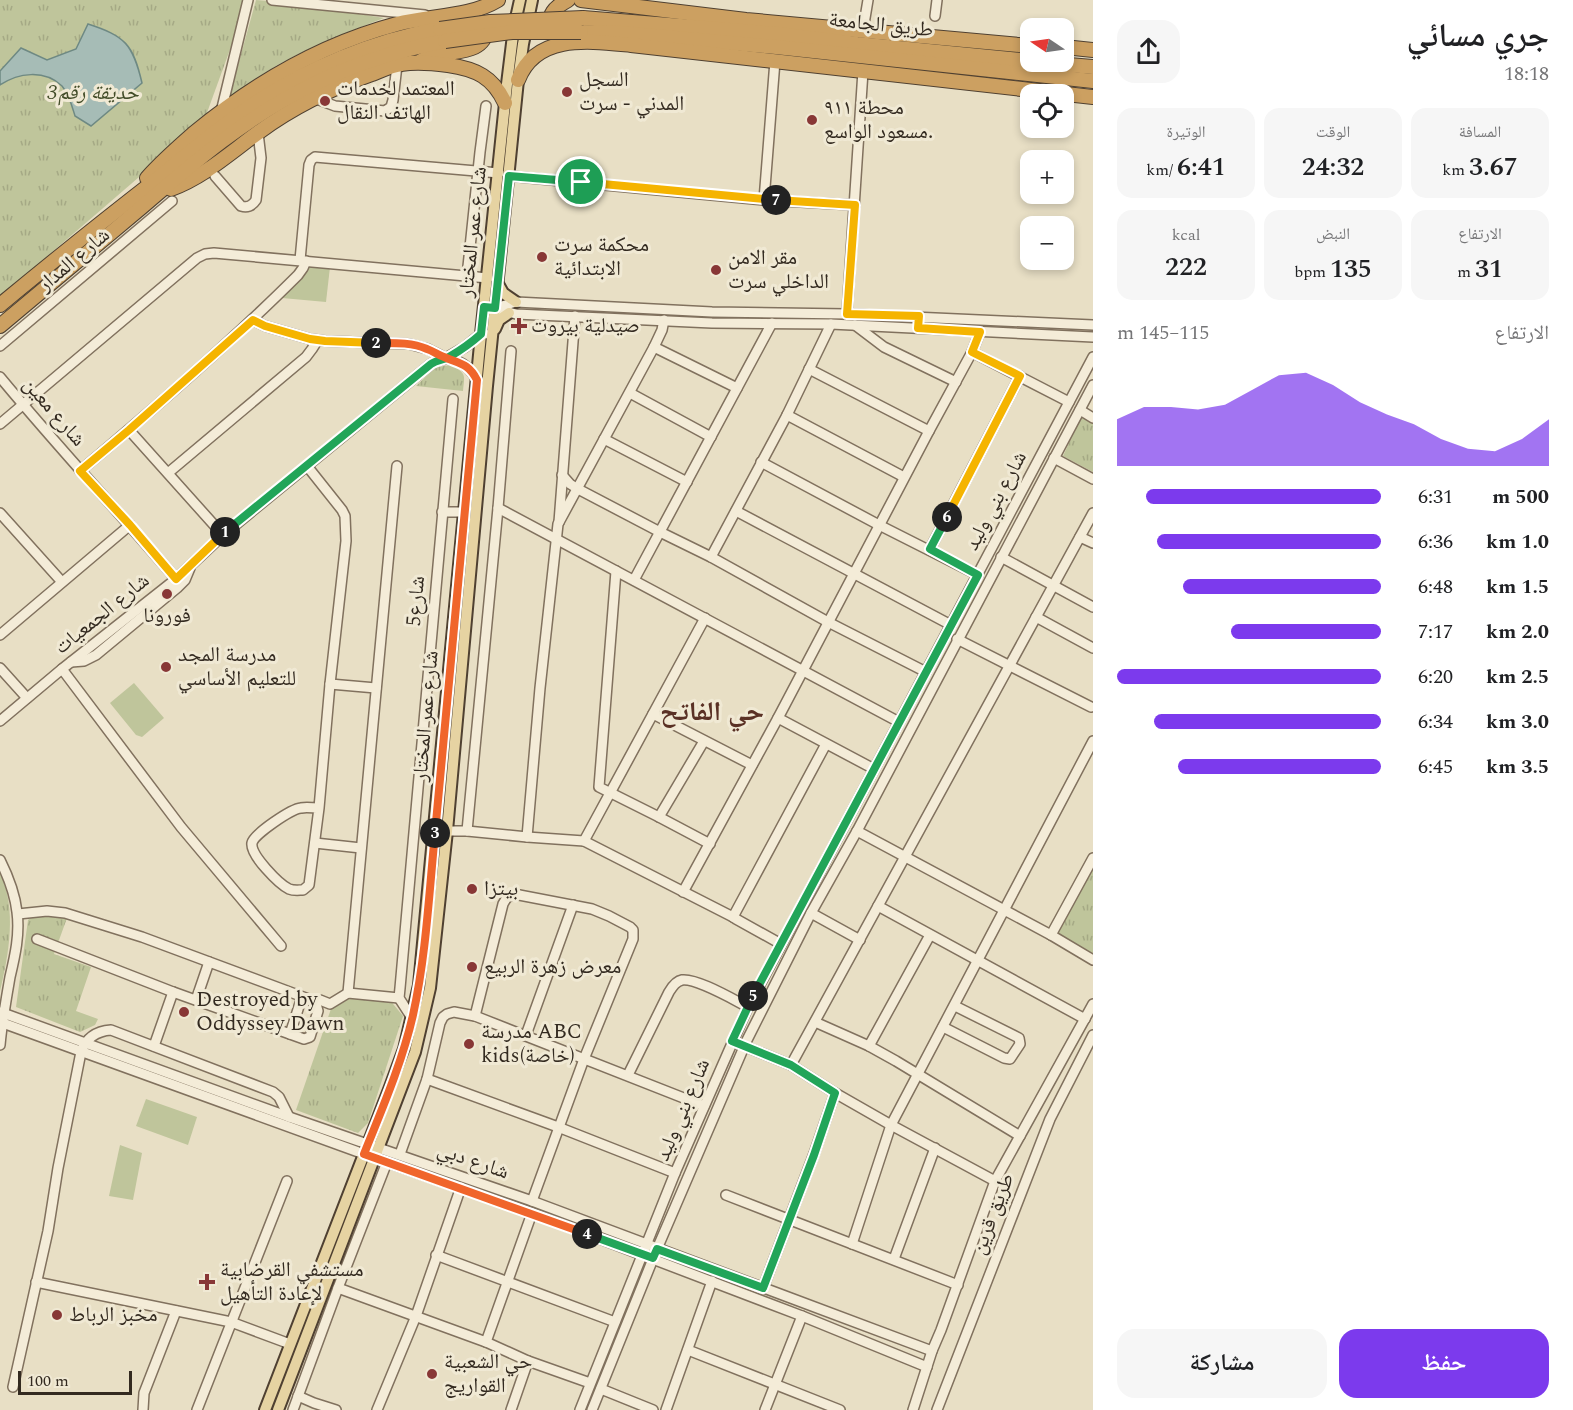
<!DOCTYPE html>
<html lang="ar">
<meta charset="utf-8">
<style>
body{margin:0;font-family:Spectral,"Noto Naskh Arabic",serif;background:#f6f6f6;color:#202124;direction:rtl;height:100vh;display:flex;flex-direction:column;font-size:22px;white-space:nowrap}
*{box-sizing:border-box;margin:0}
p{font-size:20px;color:#757577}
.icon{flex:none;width:33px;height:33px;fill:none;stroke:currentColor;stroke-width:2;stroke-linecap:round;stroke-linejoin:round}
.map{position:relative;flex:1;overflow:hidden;direction:ltr}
.drawer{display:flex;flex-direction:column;background:#fff;width:480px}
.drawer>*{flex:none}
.needle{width:39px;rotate:283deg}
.fabs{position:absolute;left:1020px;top:18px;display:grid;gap:12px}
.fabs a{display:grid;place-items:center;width:54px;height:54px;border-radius:12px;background:#fff;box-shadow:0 3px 9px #0003;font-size:30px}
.scale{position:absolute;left:18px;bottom:15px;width:114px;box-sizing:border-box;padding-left:6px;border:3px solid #332a20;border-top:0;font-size:16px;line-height:21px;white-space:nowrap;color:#332a20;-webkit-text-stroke:4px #f0e9d4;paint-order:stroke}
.pin{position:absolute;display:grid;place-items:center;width:51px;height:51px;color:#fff;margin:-26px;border:3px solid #fff;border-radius:50%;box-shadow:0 2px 6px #0007}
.km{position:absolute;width:30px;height:30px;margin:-15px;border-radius:50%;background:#222;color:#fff;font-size:16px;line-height:30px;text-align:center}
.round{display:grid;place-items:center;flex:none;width:63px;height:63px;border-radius:18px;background:#f6f6f6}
.summary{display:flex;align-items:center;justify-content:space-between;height:102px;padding:0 24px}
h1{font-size:33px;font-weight:600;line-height:45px}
.figures{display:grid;grid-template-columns:repeat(3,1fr);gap:9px;height:102px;padding:6px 24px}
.figures div{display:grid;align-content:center;border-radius:15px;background:#f6f6f6;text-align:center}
.figures b{font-size:26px;font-weight:600}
.figures small{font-size:16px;font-weight:400}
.figures p{font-size:16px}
.chart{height:168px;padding:12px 24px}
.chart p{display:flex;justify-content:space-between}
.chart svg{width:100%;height:108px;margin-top:6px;fill:#7c3aed;opacity:.7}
.button{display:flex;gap:12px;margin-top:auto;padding:12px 24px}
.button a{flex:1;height:69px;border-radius:18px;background:#7c3aed;color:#fff;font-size:24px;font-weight:600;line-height:69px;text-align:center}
.button a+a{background:#f6f6f6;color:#202124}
ul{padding:0 24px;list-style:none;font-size:20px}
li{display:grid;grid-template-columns:96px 72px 1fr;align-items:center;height:45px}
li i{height:15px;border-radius:8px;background:#7c3aed}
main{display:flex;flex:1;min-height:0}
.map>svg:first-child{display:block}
.grass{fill:#bfc59b}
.park{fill:url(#park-tufts)}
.water{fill:#a6bcb6;stroke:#6e8983;stroke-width:1.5}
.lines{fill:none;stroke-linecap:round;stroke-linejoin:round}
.minor-casing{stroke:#81715e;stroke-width:12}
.major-casing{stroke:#4f4031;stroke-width:14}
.highway-casing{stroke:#4f4031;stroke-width:16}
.minor{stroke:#f4ecd8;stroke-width:9}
.major{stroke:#e6d3a2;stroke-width:10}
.highway{stroke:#cca061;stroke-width:14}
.highway-bridge-casing{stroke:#4f4031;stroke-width:16;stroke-linecap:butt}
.highway-bridge{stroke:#cca061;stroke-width:14}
.split-1-casing{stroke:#fff;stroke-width:12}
.split-2-casing{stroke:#fff;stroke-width:12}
.split-3-casing{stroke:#fff;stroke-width:12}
.split-4-casing{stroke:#fff;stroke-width:12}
.split-5-casing{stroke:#fff;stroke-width:12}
.split-6-casing{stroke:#fff;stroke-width:12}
.split-7-casing{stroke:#fff;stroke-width:12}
.split-8-casing{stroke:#fff;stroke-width:12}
.split-1{stroke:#22a559;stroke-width:8}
.split-2{stroke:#f5b400;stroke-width:8}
.split-3{stroke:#f0652b;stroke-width:8}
.split-4{stroke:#f0652b;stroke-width:8}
.split-5{stroke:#22a559;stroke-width:8}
.split-6{stroke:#22a559;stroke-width:8}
.split-7{stroke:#f5b400;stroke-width:8}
.split-8{stroke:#f5b400;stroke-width:8}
.poi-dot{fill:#883736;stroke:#f0e9d4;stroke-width:2}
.labels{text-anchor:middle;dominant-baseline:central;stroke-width:6;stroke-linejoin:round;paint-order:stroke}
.street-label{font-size:21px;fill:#332a20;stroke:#f0e9d4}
.poi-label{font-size:21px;fill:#332a20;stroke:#f0e9d4;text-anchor:start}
.park-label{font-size:21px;font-style:italic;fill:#434d29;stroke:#f0e9d4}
.district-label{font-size:27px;font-weight:bold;fill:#5a3125;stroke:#f0e9d4}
</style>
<main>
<section class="drawer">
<div class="summary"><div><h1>جري مسائي</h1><p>18:18</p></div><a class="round"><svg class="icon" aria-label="share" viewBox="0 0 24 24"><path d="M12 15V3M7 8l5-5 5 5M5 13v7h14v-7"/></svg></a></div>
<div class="figures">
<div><p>المسافة</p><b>3.67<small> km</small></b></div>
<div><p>الوقت</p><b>24:32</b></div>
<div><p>الوتيرة</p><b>6:41<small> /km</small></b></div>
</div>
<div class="figures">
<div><p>الارتفاع</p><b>31<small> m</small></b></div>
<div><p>النبض</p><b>135<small> bpm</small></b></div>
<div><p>kcal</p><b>222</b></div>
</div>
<div class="chart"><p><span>الارتفاع</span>115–145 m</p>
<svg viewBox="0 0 160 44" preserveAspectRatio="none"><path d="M0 44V25L10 20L20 20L30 21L40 19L50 13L60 7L70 6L80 11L90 18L100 23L110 27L120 33L130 37L140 38L150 33L160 25V44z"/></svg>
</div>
<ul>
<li><b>500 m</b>6:31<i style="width:89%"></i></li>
<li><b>1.0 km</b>6:36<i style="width:85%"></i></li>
<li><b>1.5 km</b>6:48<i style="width:75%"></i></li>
<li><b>2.0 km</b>7:17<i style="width:57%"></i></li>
<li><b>2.5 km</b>6:20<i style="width:100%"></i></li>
<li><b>3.0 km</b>6:34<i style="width:86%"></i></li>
<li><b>3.5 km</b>6:45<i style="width:77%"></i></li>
</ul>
<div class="button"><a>حفظ</a><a>مشاركة</a></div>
</section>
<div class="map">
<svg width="1093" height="1410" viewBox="0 0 1093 1410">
<defs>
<pattern id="park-tufts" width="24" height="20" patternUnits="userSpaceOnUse" patternTransform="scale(1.5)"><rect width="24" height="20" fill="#bfc59b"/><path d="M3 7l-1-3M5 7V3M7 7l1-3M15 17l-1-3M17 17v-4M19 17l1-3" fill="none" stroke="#a5a985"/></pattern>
</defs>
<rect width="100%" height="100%" fill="#e8dfc5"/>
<!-- grass -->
<g class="grass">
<polygon points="311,265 330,267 326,302 282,298"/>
<polygon points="134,683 164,718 142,737 136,735 110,703"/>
<polygon points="146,1099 197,1117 188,1145 136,1126"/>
<polygon points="120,1145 142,1153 133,1200 109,1196"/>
</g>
<!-- park -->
<g class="park">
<polygon points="0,0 248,0 204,121 0,297"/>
<path d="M 256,0 L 293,3 L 384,18 C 343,34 300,50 263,74 C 251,81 240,90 229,98 Z"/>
<path d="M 452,365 C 466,374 465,374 463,391 L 416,386 L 436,367 Z"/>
<polygon points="1081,417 1093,424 1093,472 1063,456"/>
<polygon points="1093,853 1093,960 1049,936"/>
<path d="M 0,873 C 17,909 9,953 0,991 Z"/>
<polygon points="56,915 67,918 54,954 91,967 76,1011 98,1019 95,1025 80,1032 16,1007 28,920 32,916"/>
<polygon points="344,996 389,999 403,1016 368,1123 358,1133 296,1110 333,1003"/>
</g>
<!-- water -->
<path class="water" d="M 88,24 C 125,36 133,44 142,83 L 91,126 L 75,116 C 72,106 69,94 62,86 C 44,69 18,73 0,85 L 0,71 L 21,48 L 47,60 L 76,49 Z"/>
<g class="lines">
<defs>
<g id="minor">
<polyline points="272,0 425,15"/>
<polyline points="935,16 937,0"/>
<polyline points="863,30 868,0"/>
<polyline points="314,98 335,106 385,111 391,107 393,100 397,65"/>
<polyline points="221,112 248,0"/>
<path d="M 215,176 L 241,206 C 248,208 252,206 256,200 L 261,158 L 258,133"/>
<polyline points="509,176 764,200 855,205"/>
<polyline points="764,200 775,61"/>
<polyline points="300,260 309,165 311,160 315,157 499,173"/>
<polyline points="467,276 480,152 486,106"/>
<polyline points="490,307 516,314 712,323 831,324 1093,337"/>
<polyline points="495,308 516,302 712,312 847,314 1093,325"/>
<polyline points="847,314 863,71"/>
<polyline points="253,320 265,326 310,339 325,341 409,344 428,349 446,358 465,347 481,334 485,334"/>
<polyline points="855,325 884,347 956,382"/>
<polyline points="0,346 172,201"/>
<polyline points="654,347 737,388"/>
<polyline points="972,352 1069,402"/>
<polyline points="809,369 929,431"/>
<path d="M 0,377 C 57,446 118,511 176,579"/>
<polyline points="630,393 711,437"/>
<polyline points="1080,410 1093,418"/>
<polyline points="787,415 904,477"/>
<polyline points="0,424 197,258 205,254 214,253 488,278"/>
<polyline points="129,430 223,535"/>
<polyline points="604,439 687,482"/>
<polyline points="1054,458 1093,479"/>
<polyline points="761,462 879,525 978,575"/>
<path d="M 307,466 L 342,510 L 345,516 L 346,541 L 330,684 L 319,808 L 309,885 L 303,890 C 299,890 294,891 289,889 C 279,884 250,855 252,843 C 254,834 291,809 301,808 C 306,807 313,808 319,808"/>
<path d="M 80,471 C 155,408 229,344 298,275 L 303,268 L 306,261"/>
<polyline points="168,473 306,357 312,349 317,341"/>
<polyline points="562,475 570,484 578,489 660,532 711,557 828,622 926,672"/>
<polyline points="498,508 899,722"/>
<polyline points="736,511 951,625"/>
<polyline points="442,512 465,512"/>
<polyline points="0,513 62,582"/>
<polyline points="559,522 575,316"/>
<polyline points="1080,537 1093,543"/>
<polyline points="930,549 1020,376"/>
<polyline points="711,557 787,415 831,324"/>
<polyline points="1001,557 1093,607"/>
<polyline points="616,571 599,787 659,817 710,844"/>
<polyline points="634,580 772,323"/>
<polyline points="1036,617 1093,648"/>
<polyline points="0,635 130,525"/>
<polyline points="957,639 1091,707"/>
<polyline points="71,662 84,661 96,655 177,588 185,580 190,568"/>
<polyline points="0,668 27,698"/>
<polyline points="62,669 181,827 281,946"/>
<polyline points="330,684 376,688"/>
<polyline points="653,714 752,765"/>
<polyline points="778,718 874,769"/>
<path d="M 0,721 L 62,669 L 176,579 L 223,535 L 431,364 C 449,352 468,363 477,380"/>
<polyline points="659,817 704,741"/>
<polyline points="447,831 467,831 527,837 584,841 733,917 736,919 781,944"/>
<polyline points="467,831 498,508 511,351"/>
<polyline points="857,831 1051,935 1093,960"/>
<polyline points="527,837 540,688 558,524 654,347 662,330 664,320"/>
<polyline points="584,841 705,618"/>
<polyline points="315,843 361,848"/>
<path d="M 0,860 C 8,876 15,894 17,912 C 20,934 15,956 10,977 C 6,1000 2,1022 0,1045"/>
<polyline points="683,892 778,718 929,431 972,352 980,332"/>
<polyline points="878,906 1085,1019"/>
<polyline points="811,913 860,940"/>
<polyline points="18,914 47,911 65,913 142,937 306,998 316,1004 318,1011 310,1037 304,1039 290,1034 302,997"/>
<polyline points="733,917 826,744"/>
<polyline points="1051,935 1093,858"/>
<polyline points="37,939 173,992 290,1034"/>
<polyline points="348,993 397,466"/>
<polyline points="196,1000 209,962"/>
<polyline points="313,1001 320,1000 330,1004 348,993 399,998"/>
<polyline points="0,1012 289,1117 532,1201 932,1351"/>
<path d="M 475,1016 L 503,904 C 506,898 508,896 514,894 L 592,909 L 609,916 L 630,927 L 633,930 L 633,939 L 584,1059 L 532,1201"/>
<polyline points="412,1018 399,998 400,988 453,399"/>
<polyline points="0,1022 364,1154 532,1213 802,1316 927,1367"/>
<polyline points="815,1022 869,1046 896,1061 1020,1136"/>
<polyline points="943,1027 1004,1058 1010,1059 1020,1044 1019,1038 955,1006"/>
<polyline points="526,1035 573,905"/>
<polyline points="739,1044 791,1065 835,1093 891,1125 995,1181"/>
<polyline points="154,1046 173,992"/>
<polyline points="869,1046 930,935"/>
<polyline points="791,1065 1093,513"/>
<path d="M 628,1075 L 669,992 C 672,987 676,981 682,980 C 697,978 734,1000 748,1007"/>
<polyline points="427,1079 558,1127 675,1173"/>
<polyline points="400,1154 427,1079 440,1023 443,1017 447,1014 454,1012 475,1016 704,1106"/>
<polyline points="726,1195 958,1285"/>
<polyline points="852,1244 891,1125 1093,741"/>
<polyline points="436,1255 615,1322"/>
<polyline points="894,1259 935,1148"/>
<polyline points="36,1282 231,1322 290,1344"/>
<polyline points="338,1288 486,1342 528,1361 590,1383"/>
<polyline points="763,1288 814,1154 835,1093"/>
<polyline points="486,1342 532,1213"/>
<polyline points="688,1350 840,1410"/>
<path d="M 13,1387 L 48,1231 L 58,1168 L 81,1052 C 86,1038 97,1031 111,1030 L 273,1092 L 279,1097 L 289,1117"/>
<polyline points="601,1389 653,1410"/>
<polyline points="298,1396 314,1403 336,1410"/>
<polyline points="143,1410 144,1393 176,1311"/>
<polyline points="197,1410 287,1181"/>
<polyline points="293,1410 338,1288 387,1162"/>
<polyline points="377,1410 416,1316 461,1187"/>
<polyline points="511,1410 528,1361"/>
<polyline points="580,1410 675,1173 748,1007 1093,357"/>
<polyline points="592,1410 657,1249 747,1040 811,913 857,831 1093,385"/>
<polyline points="666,1410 712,1281"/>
<polyline points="765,1410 802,1316"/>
<polyline points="913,1410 932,1351 941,1330 995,1181 1093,1004"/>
<polyline points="937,1410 1050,1119 1093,1035"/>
</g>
<g id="major">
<polyline points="498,284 503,293 516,302"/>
<polyline points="495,329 499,320 509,313"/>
<polyline points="265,1410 390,1087 404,1049 419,985 481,334 507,84 514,27 520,0"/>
<polyline points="278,1410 415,1052 430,988 447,831 487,386 518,80 523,44 532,0"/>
</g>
<g id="highway">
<polyline points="581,0 746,20 1030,46"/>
<polyline points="583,18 778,34 857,44 1030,61"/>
<path d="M 551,31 C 547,14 555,7 568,0"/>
<polyline points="581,32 622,33 776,47 1093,81"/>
<polyline points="1064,47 1093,50"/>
<path d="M 421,61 C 444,47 483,59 487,29"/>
<polyline points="1034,62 1093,67"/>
<path d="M 518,80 C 536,33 590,41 631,45 L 1093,97"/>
<path d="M 147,178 C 161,162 177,148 193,134 C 253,84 322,44 397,24 C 431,15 468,18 498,0"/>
<path d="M 171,189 C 204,177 231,152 259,132 C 293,107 332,88 372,74 C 382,70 392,65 402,64 C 417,61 433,63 448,65 C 476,69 493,77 505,103"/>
<path d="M 0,305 C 52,262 104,220 157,179 C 188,154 218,128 251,106 C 307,68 373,41 440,29"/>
<path d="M 0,326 C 48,286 95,246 143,206 C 194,162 247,117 308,87 C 351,65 398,50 445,41"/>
</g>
</defs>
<!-- minor casing -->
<use href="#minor" class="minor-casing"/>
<!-- major casing -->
<use href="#major" class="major-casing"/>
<!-- highway casing -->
<use href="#highway" class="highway-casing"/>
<!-- minor -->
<use href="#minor" class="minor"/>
<!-- major -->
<use href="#major" class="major"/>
<!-- highway -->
<use href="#highway" class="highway"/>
<defs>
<g id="highway-bridge">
<polyline points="440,29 490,22 583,18"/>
<polyline points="445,41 512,32 581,32"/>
</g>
</defs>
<!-- highway-bridge casing -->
<use href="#highway-bridge" class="highway-bridge-casing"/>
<!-- highway-bridge -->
<use href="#highway-bridge" class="highway-bridge"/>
</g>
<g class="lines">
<defs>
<path id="split-1" d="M 225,532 L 431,364 C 437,360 443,360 449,357 C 461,350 471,343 481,334 L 484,307 L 495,308 L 509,176 L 581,182"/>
<polyline id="split-2" points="225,532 176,579 130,525 80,471 129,430 253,320 265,326 310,339 325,341 376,343"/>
<path id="split-3" d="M 376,343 C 393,343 411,342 427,349 C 433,351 438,355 444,357 C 460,364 468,363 477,380 L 435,833"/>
<path id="split-4" d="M 435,833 C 429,894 426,956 413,1015 C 402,1063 382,1109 364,1154 L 587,1234"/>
<polyline id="split-5" points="587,1234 653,1258 657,1249 763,1288 814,1155 835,1093 791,1065 732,1041 753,996"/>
<polyline id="split-6" points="753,996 978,575 930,549 947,517"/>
<polyline id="split-7" points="776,200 855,205 847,314 919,316 918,328 980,332 972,352 1020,376 947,517"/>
<polyline id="split-8" points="581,182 776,200"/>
</defs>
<!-- split-1 casing -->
<use href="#split-1" class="split-1-casing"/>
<!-- split-2 casing -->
<use href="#split-2" class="split-2-casing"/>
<!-- split-3 casing -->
<use href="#split-3" class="split-3-casing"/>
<!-- split-4 casing -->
<use href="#split-4" class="split-4-casing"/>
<!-- split-5 casing -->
<use href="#split-5" class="split-5-casing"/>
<!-- split-6 casing -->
<use href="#split-6" class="split-6-casing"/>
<!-- split-7 casing -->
<use href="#split-7" class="split-7-casing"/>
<!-- split-8 casing -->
<use href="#split-8" class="split-8-casing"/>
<!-- split-1 -->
<use href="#split-1" class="split-1"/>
<!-- split-2 -->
<use href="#split-2" class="split-2"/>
<!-- split-3 -->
<use href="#split-3" class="split-3"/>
<!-- split-4 -->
<use href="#split-4" class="split-4"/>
<!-- split-5 -->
<use href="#split-5" class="split-5"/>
<!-- split-6 -->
<use href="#split-6" class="split-6"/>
<!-- split-7 -->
<use href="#split-7" class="split-7"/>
<!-- split-8 -->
<use href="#split-8" class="split-8"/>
</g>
<!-- markers -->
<g class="poi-dot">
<circle cx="567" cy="92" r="6"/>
<circle cx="325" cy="101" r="6"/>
<circle cx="812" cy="120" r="6"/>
<circle cx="542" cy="257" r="6"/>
<circle cx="716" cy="270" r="6"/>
<path d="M516 317h6v6h6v6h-6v6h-6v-6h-6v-6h6z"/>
<circle cx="167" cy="594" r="6"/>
<circle cx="166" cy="667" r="6"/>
<circle cx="472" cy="889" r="6"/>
<circle cx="472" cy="967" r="6"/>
<circle cx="184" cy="1012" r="6"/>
<circle cx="469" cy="1044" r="6"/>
<path d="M204 1273h6v6h6v6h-6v6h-6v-6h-6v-6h6z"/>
<circle cx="57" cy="1315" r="6"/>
<circle cx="432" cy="1374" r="6"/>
</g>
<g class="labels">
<!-- street labels -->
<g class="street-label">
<text transform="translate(881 25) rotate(6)">طريق الجامعة</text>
<text transform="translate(473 232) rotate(-84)">شارع عمر المختار</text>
<text transform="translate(74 260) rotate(-40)">شارع المدار</text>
<text transform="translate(54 412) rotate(49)">شارع معين</text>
<text transform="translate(996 501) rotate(-62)">شارع بني وليد</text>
<text transform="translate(416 601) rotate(-85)">شارع5</text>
<text transform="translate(102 614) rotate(-39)">شارع الجمعيات</text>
<text transform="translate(426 716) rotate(-85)">شارع عمر المختار</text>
<text transform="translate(683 1110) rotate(-67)">شارع بني وليد</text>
<text transform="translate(473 1161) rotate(19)">شارع دبي</text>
<text transform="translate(993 1214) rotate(-69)">طريق قرين</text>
</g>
<!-- poi labels -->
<g class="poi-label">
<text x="579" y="80">السجل<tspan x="579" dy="24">المدني - سرت</tspan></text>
<text x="337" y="89">المعتمد لخدمات<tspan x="337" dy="24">الهاتف النقال</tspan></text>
<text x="824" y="108">محطة ٩١١<tspan x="824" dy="24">مسعود الواسع.</tspan></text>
<text x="554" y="245">محكمة سرت<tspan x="554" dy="24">الابتدائية</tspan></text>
<text x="728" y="258">مقر الامن<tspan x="728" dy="24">الداخلي سرت</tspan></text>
<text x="531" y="326">صيدلية بيروت</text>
<text x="167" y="616" text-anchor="middle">فورونا</text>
<text x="178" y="655">مدرسة المجد<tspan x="178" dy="24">للتعليم الأساسي</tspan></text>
<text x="484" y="889">بيتزا</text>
<text x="484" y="967">معرض زهرة الربيع</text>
<text x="196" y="1000">Destroyed by<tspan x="196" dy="24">Oddyssey Dawn</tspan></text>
<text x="481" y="1032">مدرسة ABC<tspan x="481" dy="24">kids(خاصة)</tspan></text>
<text x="220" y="1270">مستشفي القرضابية<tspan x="220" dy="24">لإعادة التأهيل</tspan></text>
<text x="69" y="1315">مخبز الرباط</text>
<text x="444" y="1362">حي الشعبية<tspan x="444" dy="24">القواريج</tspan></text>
</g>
<!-- park labels -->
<g class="park-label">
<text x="93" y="93">حديقة رقم3</text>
</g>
<!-- district labels -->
<g class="district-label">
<text x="712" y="712">حي الفاتح</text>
</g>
</g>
</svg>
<div class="fabs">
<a><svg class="needle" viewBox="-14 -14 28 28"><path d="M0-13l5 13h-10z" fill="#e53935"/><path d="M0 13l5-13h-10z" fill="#757577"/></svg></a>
<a><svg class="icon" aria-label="locate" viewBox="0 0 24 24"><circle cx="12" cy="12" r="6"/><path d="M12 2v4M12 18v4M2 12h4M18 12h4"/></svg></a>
<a>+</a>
<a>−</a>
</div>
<div class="scale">100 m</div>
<div class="pin" style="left:581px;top:182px;background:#1e9e55"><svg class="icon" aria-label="arrive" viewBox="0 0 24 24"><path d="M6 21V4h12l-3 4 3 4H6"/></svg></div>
<b class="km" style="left:225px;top:532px">1</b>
<b class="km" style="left:376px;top:343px">2</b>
<b class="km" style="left:435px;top:833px">3</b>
<b class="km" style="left:587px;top:1234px">4</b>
<b class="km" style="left:753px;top:996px">5</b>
<b class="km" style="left:947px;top:517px">6</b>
<b class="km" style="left:776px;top:200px">7</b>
</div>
</main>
